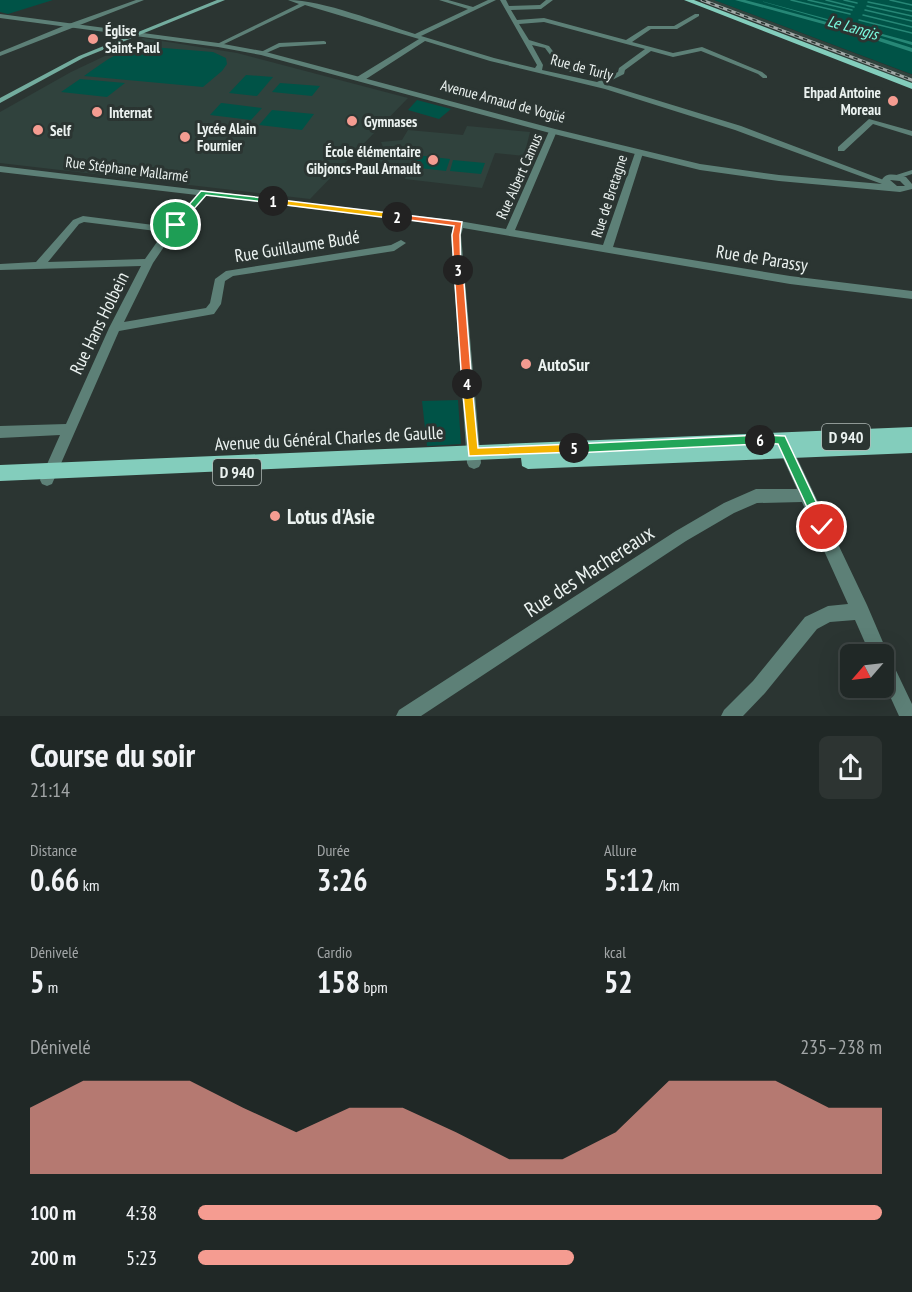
<!DOCTYPE html>
<html lang="fr">
<meta charset="utf-8">
<style>
body{margin:0;font-family:"PT Sans Narrow",sans-serif;background:#2d3432;color:#f1f3f6;height:100vh;display:flex;flex-direction:column;font-size:22px;white-space:nowrap}
*{box-sizing:border-box;margin:0}
p{font-size:20px;color:#a2a6a7}
.icon{flex:none;width:33px;height:33px;fill:none;stroke:currentColor;stroke-width:2;stroke-linecap:round;stroke-linejoin:round}
.map{position:relative;height:716px;overflow:hidden}
.drawer{display:flex;flex-direction:column;background:#202826;flex:1}
.drawer>*{flex:none}
.needle{width:39px;rotate:242deg}
.fabs{position:absolute;left:840px;top:644px;display:grid;gap:12px}
.fabs a{display:grid;place-items:center;width:54px;height:54px;border-radius:9px;background:#202826;box-shadow:0 6px 24px #0002,0 0 0 2px #3d4443;font-size:30px}
.pin{position:absolute;display:grid;place-items:center;width:51px;height:51px;color:#fff;margin:-26px;border:3px solid #fff;border-radius:50%;box-shadow:0 2px 6px #0007}
.km{position:absolute;width:30px;height:30px;margin:-15px;border-radius:50%;background:#222;color:#fff;font-size:16px;line-height:30px;text-align:center}
.round{display:grid;place-items:center;flex:none;width:63px;height:63px;border-radius:9px;background:#2d3432}
.head{display:flex;align-items:center;justify-content:space-between;height:102px;padding:0 30px}
h1{font-size:33px;font-weight:700;line-height:45px}
.stats{display:grid;grid-template-columns:repeat(3,1fr);gap:9px;height:102px;padding:6px 30px}
.stats div{display:grid;align-content:center}
.stats b{font-size:30px;font-weight:700}
.stats small{font-size:16px;font-weight:400}
.stats p{font-size:16px}
.chart{height:168px;padding:12px 30px}
.chart p{display:flex;justify-content:space-between}
.chart svg{width:100%;height:108px;margin-top:6px;fill:#f59c91;opacity:.7}
ul{padding:0 30px;list-style:none;font-size:20px}
li{display:grid;grid-template-columns:96px 72px 1fr;align-items:center;height:45px}
li i{height:15px;border-radius:8px;background:#f59c91}
.map>svg:first-child{display:block}
.built{fill:#30423d}
.green{fill:#005347}
.water{fill:#268776}
.lines{fill:none;stroke-linecap:round;stroke-linejoin:round}
.stream{stroke:#268776;stroke-width:1.5}
.canal{fill:#268776;fill-rule:evenodd}
.minor{fill:#5d8077;fill-rule:evenodd}
.tertiary{fill:#5d8077;fill-rule:evenodd}
.secondary{fill:#73ac9e;fill-rule:evenodd}
.primary{fill:#83cdbc;fill-rule:evenodd}
.rail-casing{stroke:#a0a8a6;stroke-width:3}
.rail{stroke:#2b3532;stroke-width:1.5;stroke-dasharray:4.5;stroke-linecap:butt}
.split-1{fill:#22a559;stroke:#fff;stroke-width:1.5}
.split-2{fill:#f5b400;stroke:#fff;stroke-width:1.5}
.split-3{fill:#f0652b;stroke:#fff;stroke-width:1.5}
.split-4{fill:#f0652b;stroke:#fff;stroke-width:1.5}
.split-5{fill:#f5b400;stroke:#fff;stroke-width:1.5}
.split-6{fill:#22a559;stroke:#fff;stroke-width:1.5}
.split-7{fill:#22a559;stroke:#fff;stroke-width:1.5}
.poi-dot{fill:#f59c91;stroke:#2b3532;stroke-width:2}
.labels{text-anchor:middle;dominant-baseline:central;stroke-width:6;stroke-linejoin:round;paint-order:stroke}
.far-poi-label{font-size:15px;font-weight:bold;fill:#ebf2f0;stroke:#2b3532;text-anchor:start}
.far-street-label{font-size:15px;fill:#ebf2f0;stroke:#2b3532}
.far-water-label{font-size:16px;font-style:italic;fill:#7bfce1;stroke:#2b3532}
.shield{fill:#2b3532;stroke:#b1b9b7;stroke-width:1.5}
.shield-label{font-size:16px;font-weight:bold;fill:#ebf2f0}
.street-label{font-size:18px;fill:#ebf2f0;stroke:#2b3532}
.poi-label{font-size:18px;font-weight:bold;fill:#ebf2f0;stroke:#2b3532;text-anchor:start}
.near-poi-label{font-size:21px;font-weight:bold;fill:#ebf2f0;stroke:#2b3532;text-anchor:start}
.near-street-label{font-size:21px;fill:#ebf2f0;stroke:#2b3532}
</style>
<div class="map">
<svg width="912" height="716" viewBox="0 0 912 716">
<rect width="100%" height="100%" fill="#2b3532"/>
<!-- built -->
<g class="built">
<polygon points="698,0 714,0 912,75 912,83"/>
<polygon points="143,38 237,53 408,98 310,199 0,163 0,112 71,72"/>
<polygon points="467,126 530,132 524,156 495,153 482,188 405,179 407,173 379,176 370,173 376,169 367,168 375,159 373,158 384,149 381,142 402,140 408,130 463,135"/>
</g>
<!-- green -->
<g class="green">
<polygon points="0,0 53,0 8,14 0,12"/>
<polygon points="714,0 912,0 912,74 911,74"/>
<path d="M 152,47 L 213,52 L 226,58 L 227,64 L 222,71 L 203,87 L 84,76 C 109,59 120,47 152,47 Z"/>
<polygon points="246,75 273,77 257,96 229,93"/>
<polygon points="80,79 125,83 107,97 61,92"/>
<polygon points="280,83 320,86 312,96 272,92"/>
<polygon points="417,100 451,109 439,119 408,110"/>
<polygon points="221,103 222,103 262,108 251,120 210,115"/>
<polygon points="272,110 314,114 302,130 259,125"/>
<polygon points="416,155 450,159 446,171 411,167"/>
<polygon points="453,160 485,163 481,174 450,171"/>
<polygon points="458,400 461,444 427,446 422,401"/>
</g>
<!-- water -->
<polygon class="water" points="757,0 912,42 912,45 892,39"/>
<g class="lines">
<!-- stream -->
<g class="stream">
<polyline points="791,0 850,14"/>
<polyline points="808,0 852,10"/>
<polyline points="826,0 854,7"/>
<polyline points="844,0 857,3"/>
<polyline points="890,0 912,5"/>
<polyline points="868,2 912,11"/>
<polyline points="867,6 912,16"/>
<polyline points="865,10 912,21"/>
<polyline points="863,15 912,27"/>
<polyline points="859,20 912,33"/>
</g>
<!-- canal -->
<polygon class="canal" points="735,0 745,0 849,28 912,48 912,52 845,30"/>
<!-- minor -->
<g class="minor">
<polygon points="136,0 144,0 0,56 0,52 66,25"/>
<path d="M 288,0 C 323,0 380,23 415,34 L 468,9 L 439,0 L 448,0 L 473,7 L 488,0 L 496,0 L 421,36 L 494,58 L 535,68 L 537,65 L 500,0 L 506,0 L 509,6 L 540,5 L 546,0 L 553,0 L 541,9 L 511,10 L 517,20 L 544,18 L 626,40 L 648,26 L 674,26 L 695,14 L 699,14 L 699,16 L 677,29 L 651,29 L 632,42 L 673,53 L 702,47 L 762,72 L 767,76 L 767,78 L 763,78 L 758,74 L 701,51 L 673,57 L 651,51 L 625,70 L 624,74 L 604,84 L 741,126 L 889,182 L 888,184 L 882,184 L 735,130 L 605,89 L 490,61 L 425,41 L 363,81 L 357,81 L 357,77 L 419,39 L 305,5 L 220,46 L 215,45 L 299,4 ZM 544,22 L 645,49 L 619,68 L 618,72 L 597,82 L 542,70 L 543,65 L 532,45 L 545,48 L 560,68 L 577,74 L 580,72 L 564,66 L 549,46 L 529,40 L 519,24 Z"/>
<polygon points="324,41 326,42 326,44 280,47 264,54 259,53 279,43"/>
<polygon points="869,119 912,131 912,136 873,124 844,151 838,151 838,147"/>
<path d="M 550,129 L 557,131 L 515,230 L 603,245 L 635,153 L 639,150 L 643,153 L 613,247 L 790,276 L 912,291 L 912,299 L 790,284 L 463,228 L 461,235 L 481,463 L 479,467 L 474,469 L 469,467 L 467,463 L 451,235 L 454,226 L 206,196 L 174,232 L 153,263 L 124,322 L 206,308 L 210,303 L 215,279 L 226,271 L 391,245 L 401,240 L 406,243 L 394,251 L 233,276 L 225,281 L 221,304 L 214,314 L 119,331 L 52,484 L 47,486 L 42,484 L 40,480 L 60,435 L 0,438 L 0,426 L 66,424 L 109,328 L 141,266 L 0,270 L 0,264 L 36,262 L 73,220 L 83,216 L 169,227 L 197,195 L 0,172 L 0,166 L 459,221 L 506,229 ZM 84,222 L 164,232 L 145,259 L 48,262 L 79,224 Z"/>
<polygon points="912,170 912,174 894,180 890,177"/>
<polygon points="783,437 788,439 867,605 888,654 887,656 890,658 912,704 912,716 899,716 884,683 884,654 870,654 855,620 830,622 817,629 765,693 743,716 721,716 724,710 753,681 805,617 828,606 848,604 802,502 757,503 734,513 686,541 421,716 396,716 399,710 676,531 724,503 756,489 797,489 776,443 778,439"/>
</g>
<!-- tertiary -->
<path class="tertiary" d="M 0,14 L 218,43 L 262,51 L 555,129 L 700,164 L 779,175 L 882,184 L 881,182 C 885,171 896,175 906,177 L 912,184 L 912,189 L 900,192 L 779,181 L 700,170 L 550,133 L 261,55 L 218,47 L 0,18 ZM 890,180 L 900,181 L 905,186 L 897,186 Z"/>
<!-- secondary -->
<polygon class="secondary" points="217,0 225,0 83,58 0,103 0,98 79,56"/>
<!-- primary -->
<g class="primary">
<polygon points="684,0 694,0 912,83 912,89"/>
<polygon points="912,427 912,453 528,469 522,466 521,458 0,481 0,465"/>
</g>
<defs>
<polyline id="rail" points="702,0 912,80"/>
</defs>
<!-- rail casing -->
<use href="#rail" class="rail-casing"/>
<!-- rail -->
<use href="#rail" class="rail"/>
</g>
<!-- split-1 -->
<polygon class="split-1" points="201,191 273,199 276,201 273,203 206,195 179,226 173,226 173,223"/>
<!-- split-2 -->
<polygon class="split-2" points="273,199 397,214 401,217 397,219 270,203 269,201"/>
<!-- split-3 -->
<polygon class="split-3" points="397,214 462,222 460,235 461,272 454,270 452,235 454,226 394,218 394,215"/>
<!-- split-4 -->
<polygon class="split-4" points="458,267 463,270 472,384 467,388 462,384 454,270"/>
<!-- split-5 -->
<polygon class="split-5" points="467,380 472,384 478,448 574,444 578,445 578,452 469,456 462,384"/>
<!-- split-6 -->
<polygon class="split-6" points="760,435 765,440 760,444 574,453 569,448 574,444"/>
<!-- split-7 -->
<polygon class="split-7" points="760,435 785,436 828,527 826,531 818,531 778,444 756,443 756,436"/>
<!-- markers -->
<g class="poi-dot">
<circle cx="93" cy="39" r="6"/>
<circle cx="893" cy="101" r="6"/>
<circle cx="97" cy="112" r="6"/>
<circle cx="352" cy="121" r="6"/>
<circle cx="38" cy="130" r="6"/>
<circle cx="185" cy="137" r="6"/>
<circle cx="433" cy="160" r="6"/>
<circle cx="526" cy="364" r="6"/>
<circle cx="275" cy="516" r="6"/>
</g>
<g class="labels">
<!-- far-poi labels -->
<g class="far-poi-label">
<text x="105" y="30">Église<tspan x="105" dy="17">Saint-Paul</tspan></text>
<text x="881" y="92" text-anchor="end">Ehpad Antoine<tspan x="881" dy="17">Moreau</tspan></text>
<text x="109" y="112">Internat</text>
<text x="364" y="121">Gymnases</text>
<text x="197" y="128">Lycée Alain<tspan x="197" dy="17">Fournier</tspan></text>
<text x="50" y="130">Self</text>
<text x="421" y="151" text-anchor="end">École élémentaire<tspan x="421" dy="17">Gibjoncs-Paul Arnault</tspan></text>
</g>
<!-- far-street labels -->
<g class="far-street-label">
<text transform="translate(582 67) rotate(15)">Rue de Turly</text>
<text transform="translate(503 101) rotate(15)">Avenue Arnaud de Vogüé</text>
<text transform="translate(127 169) rotate(7)">Rue Stéphane Mallarmé</text>
<text transform="translate(519 176) rotate(-66)">Rue Albert Camus</text>
<text transform="translate(609 196) rotate(-72)">Rue de Bretagne</text>
</g>
<!-- far-water labels -->
<g class="far-water-label">
<text transform="translate(853 27) rotate(16)">Le Langis</text>
</g>
<!-- shield labels -->
<g class="shield">
<rect x="822" y="424" width="48" height="26" rx="4.5"/>
<rect x="213" y="459" width="48" height="26" rx="4.5"/>
</g>
<g class="shield-label">
<text x="846" y="437">D 940</text>
<text x="237" y="472">D 940</text>
</g>
<!-- street labels -->
<g class="street-label">
<text transform="translate(297 246) rotate(-9)">Rue Guillaume Budé</text>
<text transform="translate(762 258) rotate(9)">Rue de Parassy</text>
<text transform="translate(99 323) rotate(-64)">Rue Hans Holbein</text>
<text transform="translate(329 438) rotate(-3)">Avenue du Général Charles de Gaulle</text>
</g>
<!-- poi labels -->
<g class="poi-label">
<text x="538" y="364">AutoSur</text>
</g>
<!-- near-poi labels -->
<g class="near-poi-label">
<text x="287" y="516">Lotus d'Asie</text>
</g>
<!-- near-street labels -->
<g class="near-street-label">
<text transform="translate(589 571) rotate(-33)">Rue des Machereaux</text>
</g>
</g>
</svg>
<div class="fabs">
<a><svg class="needle" viewBox="-14 -14 28 28"><path d="M0-13l5 13h-10z" fill="#e53935"/><path d="M0 13l5-13h-10z" fill="#a2a6a7"/></svg></a>
</div>
<div class="pin" style="left:176px;top:225px;background:#1e9e55"><svg class="icon" aria-label="arrive" viewBox="0 0 24 24"><path d="M6 21V4h12l-3 4 3 4H6"/></svg></div>
<div class="pin" style="left:822px;top:527px;background:#d93025"><svg class="icon" aria-label="check" viewBox="0 0 24 24"><path d="M5 12l5 5 9-10"/></svg></div>
<b class="km" style="left:273px;top:201px">1</b>
<b class="km" style="left:397px;top:217px">2</b>
<b class="km" style="left:458px;top:270px">3</b>
<b class="km" style="left:467px;top:384px">4</b>
<b class="km" style="left:574px;top:448px">5</b>
<b class="km" style="left:760px;top:440px">6</b>
</div>
<section class="drawer">
<div class="head"><div><h1>Course du soir</h1><p>21:14</p></div><a class="round"><svg class="icon" aria-label="share" viewBox="0 0 24 24"><path d="M12 15V3M7 8l5-5 5 5M5 13v7h14v-7"/></svg></a></div>
<div class="stats">
<div><p>Distance</p><b>0.66<small> km</small></b></div>
<div><p>Durée</p><b>3:26</b></div>
<div><p>Allure</p><b>5:12<small> /km</small></b></div>
</div>
<div class="stats">
<div><p>Dénivelé</p><b>5<small> m</small></b></div>
<div><p>Cardio</p><b>158<small> bpm</small></b></div>
<div><p>kcal</p><b>52</b></div>
</div>
<div class="chart"><p><span>Dénivelé</span>235–238 m</p>
<svg viewBox="0 0 160 44" preserveAspectRatio="none"><path d="M0 44V17L10 6L20 6L30 6L40 17L50 27L60 17L70 17L80 27L90 38L100 38L110 27L120 6L130 6L140 6L150 17L160 17V44z"/></svg>
</div>
<ul>
<li><b>100 m</b>4:38<i style="width:100%"></i></li>
<li><b>200 m</b>5:23<i style="width:55%"></i></li>
</ul>
</section>
